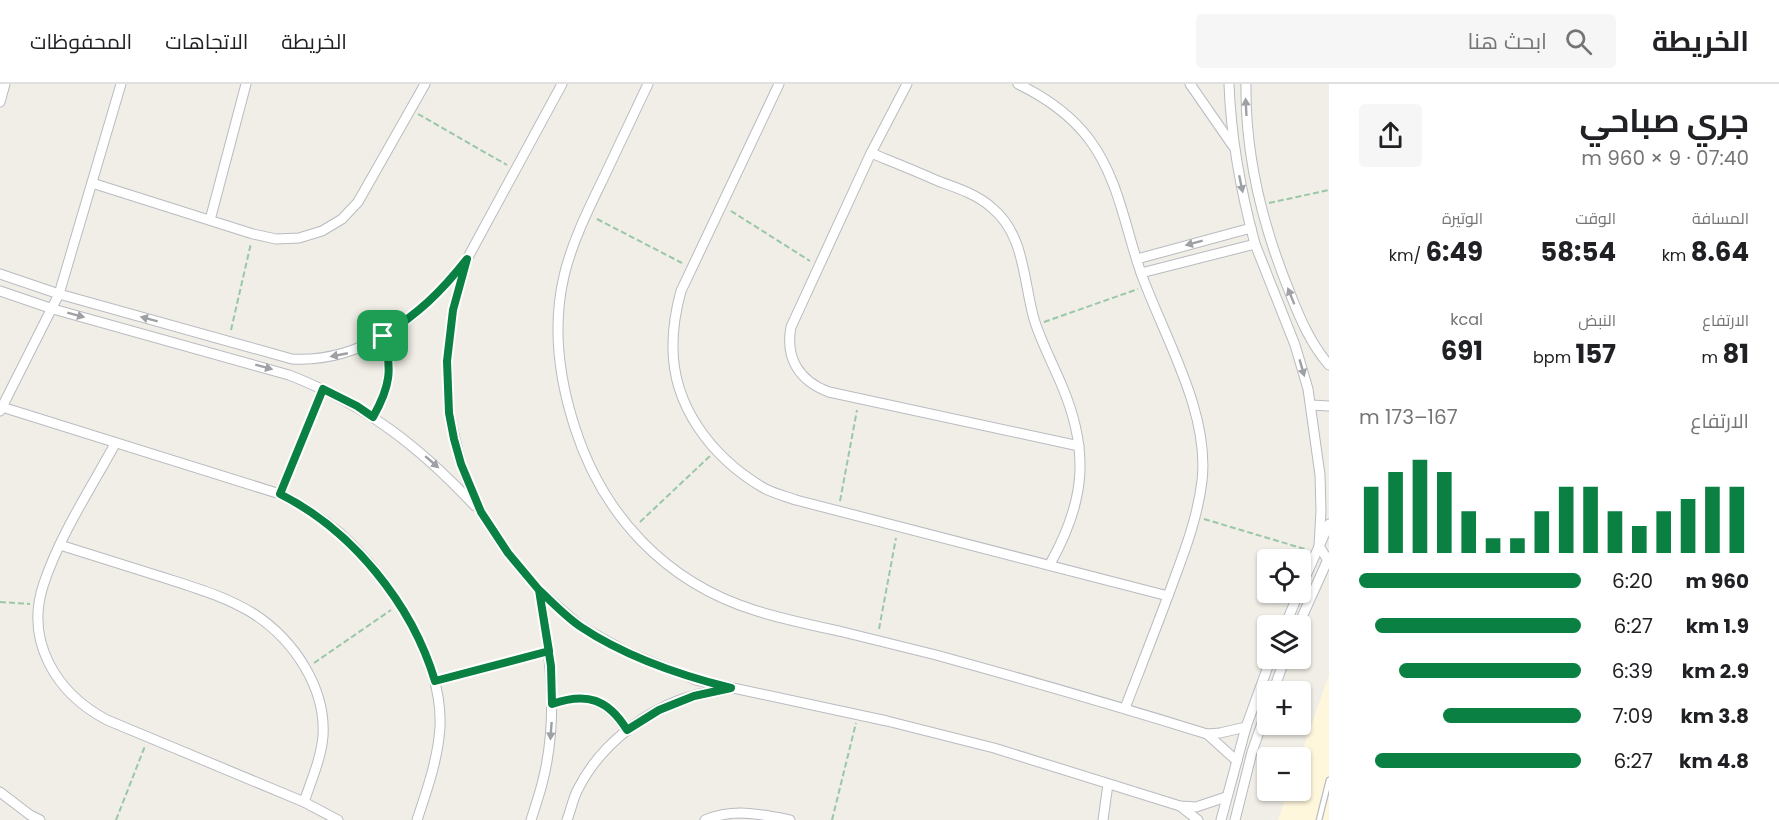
<!DOCTYPE html>
<html lang="ar">
<meta charset="utf-8">
<style>
body{margin:0;font-family:Poppins,Cairo,sans-serif;background:#f6f6f6;color:#202124;direction:rtl;height:100vh;display:flex;flex-direction:column;font-size:22px;white-space:nowrap}
*{box-sizing:border-box;margin:0}
p{font-size:20px;color:#757577}
.icon{flex:none;width:33px;height:33px;fill:none;stroke:currentColor;stroke-width:2;stroke-linecap:round;stroke-linejoin:round}
.map{position:relative;flex:1;overflow:hidden;direction:ltr}
.side{display:flex;flex-direction:column;background:#fff;width:450px}
.side>*{flex:none}
.controls{position:absolute;left:1257px;top:465px;display:grid;gap:12px}
.controls a{display:grid;place-items:center;width:54px;height:54px;border-radius:6px;background:#fff;box-shadow:0 2px 4px #0004;font-size:30px}
.pin{position:absolute;display:grid;place-items:center;width:51px;height:51px;color:#fff;margin:-26px;border-radius:12px;box-shadow:0 3px 9px #0006}
.round{display:grid;place-items:center;flex:none;width:63px;height:63px;border-radius:6px;background:#f6f6f6}
.headline{display:flex;align-items:center;justify-content:space-between;height:102px;padding:0 30px}
h1{font-size:33px;font-weight:700;line-height:45px}
.stats{display:grid;grid-template-columns:repeat(3,1fr);gap:9px;height:102px;padding:6px 30px}
.stats div{display:grid;align-content:center}
.stats b{font-size:26px;font-weight:700}
.stats small{font-size:16px;font-weight:400}
.stats p{font-size:16px}
.chart{height:168px;padding:12px 30px}
.chart p{display:flex;justify-content:space-between}
.chart svg{width:100%;height:108px;margin-top:6px;stroke:#0b8043;stroke-width:6}
ul{padding:0 30px;list-style:none;font-size:20px}
li{display:grid;grid-template-columns:96px 72px 1fr;align-items:center;height:45px}
li i{height:15px;border-radius:8px;background:#0b8043}
header{display:flex;align-items:center;gap:36px;box-sizing:border-box;height:84px;padding:0 30px;background:#fff;border-bottom:2px solid #e0e0e0}
header strong{font-size:28px}
nav{display:flex;gap:33px;margin-inline-start:auto;font-size:21px}
.search{width:420px;height:54px;background:#f6f6f6;display:flex;align-items:center;gap:15px;box-sizing:border-box;padding:0 21px;border-radius:6px;color:#757577;font-size:22px}
main{display:flex;flex:1;min-height:0}
.map>svg:first-child{display:block}
.commercial{fill:#fff7dc}
.lines{fill:none;stroke-linecap:round;stroke-linejoin:round}
.service-casing{stroke:#b8bbc0;stroke-width:7}
.minor-casing{stroke:#b8bbc0;stroke-width:11}
.path{stroke:#99c7a7;stroke-width:2;stroke-dasharray:6 3;stroke-linecap:butt}
.service{stroke:#fff;stroke-width:4.5}
.minor{stroke:#fff;stroke-width:9}
.oneway{fill:#9ea0a4}
.route-casing{stroke:#fff;stroke-width:12}
.route{stroke:#0b8043;stroke-width:8}
</style>
<header>
<strong>الخريطة</strong>
<div class="search"><svg class="icon" aria-label="search" viewBox="0 0 24 24"><circle cx="10" cy="10" r="6"/><path d="M15 15l6 6"/></svg>ابحث هنا</div>
<nav><a>الخريطة</a><a>الاتجاهات</a><a>المحفوظات</a></nav>
</header>
<main>
<section class="side">
<div class="headline"><div><h1>جري صباحي</h1><p>07:40 · 9 × 960 m</p></div><a class="round"><svg class="icon" aria-label="share" viewBox="0 0 24 24"><path d="M12 15V3M7 8l5-5 5 5M5 13v7h14v-7"/></svg></a></div>
<div class="stats">
<div><p>المسافة</p><b>8.64<small> km</small></b></div>
<div><p>الوقت</p><b>58:54</b></div>
<div><p>الوتيرة</p><b>6:49<small> /km</small></b></div>
</div>
<div class="stats">
<div><p>الارتفاع</p><b>81<small> m</small></b></div>
<div><p>النبض</p><b>157<small> bpm</small></b></div>
<div><p>kcal</p><b>691</b></div>
</div>
<div class="chart"><p><span>الارتفاع</span>167–173 m</p>
<svg viewBox="0 0 160 44" preserveAspectRatio="none"><path d="M5 44V17M15 44V11M25 44V6M35 44V11M45 44V27M55 44V38M65 44V38M75 44V27M85 44V17M95 44V17M105 44V27M115 44V33M125 44V27M135 44V22M145 44V17M155 44V17"/></svg>
</div>
<ul>
<li><b>960 m</b>6:20<i style="width:100%"></i></li>
<li><b>1.9 km</b>6:27<i style="width:93%"></i></li>
<li><b>2.9 km</b>6:39<i style="width:82%"></i></li>
<li><b>3.8 km</b>7:09<i style="width:62%"></i></li>
<li><b>4.8 km</b>6:27<i style="width:93%"></i></li>
</ul>
</section>
<div class="map">
<svg width="1329" height="736" viewBox="0 0 1329 736">
<rect width="100%" height="100%" fill="#f0eee6"/>
<!-- commercial -->
<polygon class="commercial" points="1329,591 1329,736 1278,736 1288,707 1300,706 1300,673"/>
<g class="lines">
<defs>
<polyline id="service" points="1319,736 1329,696"/>
<g id="minor">
<polyline points="562,0 467,175 453,226 447,277 449,329 461,380 470,404 481,428 508,469 539,506 580,542 627,568 696,596 887,637 994,664 1180,722 1196,723 1226,713"/>
<path d="M 648,0 C 633,32 618,63 603,95 C 588,126 572,158 564,192 C 552,243 559,295 575,344 C 603,431 665,498 754,526 C 782,535 811,541 839,547 C 872,555 904,563 936,571 C 1027,596 1117,622 1207,650 L 1220,649 L 1246,643"/>
<path d="M 779,0 L 681,207 C 676,225 673,243 673,261 C 672,322 712,373 762,403 C 772,409 785,412 796,416 L 1168,512"/>
<path d="M 907,0 L 871,69 L 791,243 C 785,274 799,297 829,308 L 1079,362"/>
<path d="M 1018,0 C 1045,13 1070,30 1089,55 C 1119,95 1125,144 1141,189 C 1164,253 1210,328 1202,397 C 1198,430 1187,461 1175,493 C 1159,537 1142,580 1125,624"/>
<polyline points="1190,0 1233,62"/>
<path d="M 1229,0 C 1231,54 1241,108 1255,160 L 1295,261 L 1308,305 L 1320,391 L 1321,427 L 1319,462 L 1329,478"/>
<path d="M 1246,0 C 1245,72 1263,143 1290,209 C 1300,235 1311,260 1329,281"/>
<polyline points="0,18 5,0"/>
<path d="M 871,69 C 893,78 916,87 938,97 C 957,104 976,110 991,123 C 1025,150 1023,196 1034,235 C 1041,258 1053,280 1062,302 C 1090,368 1085,418 1050,480"/>
<polyline points="92,99 253,150 276,155 299,154 322,147 342,135 358,118 425,0"/>
<polyline points="210,136 246,0"/>
<polyline points="1137,175 1251,144"/>
<polyline points="1141,189 1255,160"/>
<path d="M 0,190 L 59,210 L 292,275 C 363,279 421,232 464,180"/>
<path d="M 0,207 L 53,225 L 289,291 C 366,321 419,362 475,422"/>
<polyline points="1311,321 1329,322"/>
<path d="M 2,323 L 280,410 C 302,421 322,434 341,450 C 390,495 443,575 440,643 C 438,675 427,706 417,736"/>
<polyline points="0,327 59,210 121,0"/>
<path d="M 373,333 C 390,303 392,285 383,252"/>
<path d="M 115,360 C 91,404 60,451 44,499 C 24,557 56,609 107,636 L 304,718 L 338,736"/>
<path d="M 60,461 C 95,472 130,483 165,494 C 196,504 227,513 254,530 C 294,556 326,604 323,652 C 321,675 311,697 304,718"/>
<polyline points="1300,505 1329,440"/>
<polyline points="1285,542 1299,508"/>
<polyline points="1298,542 1329,473"/>
<polyline points="1273,608 1285,574"/>
<path d="M 552,620 C 587,608 608,615 627,647"/>
<polyline points="1207,650 1237,677"/>
<polyline points="0,708 30,731 40,736"/>
<polyline points="1180,722 1198,736"/>
<path d="M 531,736 C 535,723 540,709 543,696 C 559,632 550,569 539,506"/>
<path d="M 567,736 C 571,726 573,714 578,705 C 600,661 647,624 695,611 C 706,608 717,607 727,605"/>
<path d="M 705,736 C 734,724 760,730 790,736"/>
<polyline points="1103,736 1108,700"/>
<polyline points="1221,736 1246,643 1271,574"/>
<polyline points="1235,736 1252,668 1268,622"/>
</g>
</defs>
<!-- service casing -->
<use href="#service" class="service-casing"/>
<!-- minor casing -->
<use href="#minor" class="minor-casing"/>
<!-- path -->
<g class="path">
<polyline points="418,30 507,81"/>
<polyline points="1269,119 1329,106"/>
<polyline points="731,127 810,177"/>
<polyline points="597,135 682,179"/>
<polyline points="1044,238 1138,205"/>
<polyline points="231,246 251,159"/>
<polyline points="284,400 319,316"/>
<polyline points="840,417 857,326"/>
<polyline points="1204,435 1308,466"/>
<polyline points="640,438 710,372"/>
<polyline points="0,518 30,520"/>
<polyline points="879,545 896,454"/>
<polyline points="314,579 391,526"/>
<polyline points="444,595 540,569"/>
<polyline points="116,736 145,662"/>
<polyline points="832,736 856,639"/>
</g>
<!-- service -->
<use href="#service" class="service"/>
<!-- minor -->
<use href="#minor" class="minor"/>
</g>
<!-- one-way arrows -->
<defs><path id="oneway-solid" d="M-6-.8H1V-3.2L6.5 0L1 3.2V.8H-6Z" transform="scale(1.5)"/></defs>
<g class="oneway">
<use href="#oneway-solid" transform="translate(1246 23) rotate(-93)"/>
<use href="#oneway-solid" transform="translate(1241 100) rotate(78)"/>
<use href="#oneway-solid" transform="translate(1194 159) rotate(165)"/>
<use href="#oneway-solid" transform="translate(1291 212) rotate(-112)"/>
<use href="#oneway-solid" transform="translate(76 231) rotate(15)"/>
<use href="#oneway-solid" transform="translate(149 235) rotate(-165)"/>
<use href="#oneway-solid" transform="translate(339 271) rotate(169)"/>
<use href="#oneway-solid" transform="translate(264 283) rotate(15)"/>
<use href="#oneway-solid" transform="translate(1302 284) rotate(74)"/>
<use href="#oneway-solid" transform="translate(432 378) rotate(41)"/>
<use href="#oneway-solid" transform="translate(551 647) rotate(94)"/>
</g>
<g class="lines">
<defs>
<path id="route" d="M 383,252 C 393,285 390,303 373,333 L 357,322 L 323,305 L 280,410 C 352,446 412,520 435,597 L 549,567 L 539,506 C 552,518 566,533 581,543 C 626,573 679,591 731,604 L 694,612 L 659,626 L 627,646 C 608,615 587,608 552,620 L 551,582 L 539,506 L 508,469 L 481,428 L 461,380 L 454,355 L 449,329 L 447,277 L 453,226 L 467,175 C 440,209 420,228 383,252"/>
</defs>
<!-- route casing -->
<use href="#route" class="route-casing"/>
<!-- route -->
<use href="#route" class="route"/>
</g>
</svg>
<div class="controls">
<a><svg class="icon" aria-label="locate" viewBox="0 0 24 24"><circle cx="12" cy="12" r="6"/><path d="M12 2v4M12 18v4M2 12h4M18 12h4"/></svg></a>
<a><svg class="icon" aria-label="layers" viewBox="0 0 24 24"><path d="M12 4l9 5-9 5-9-5zM3 14l9 5 9-5"/></svg></a>
<a>+</a>
<a>−</a>
</div>
<div class="pin" style="left:383px;top:252px;background:#1e9e55"><svg class="icon" aria-label="arrive" viewBox="0 0 24 24"><path d="M6 21V4h12l-3 4 3 4H6"/></svg></div>
</div>
</main>
